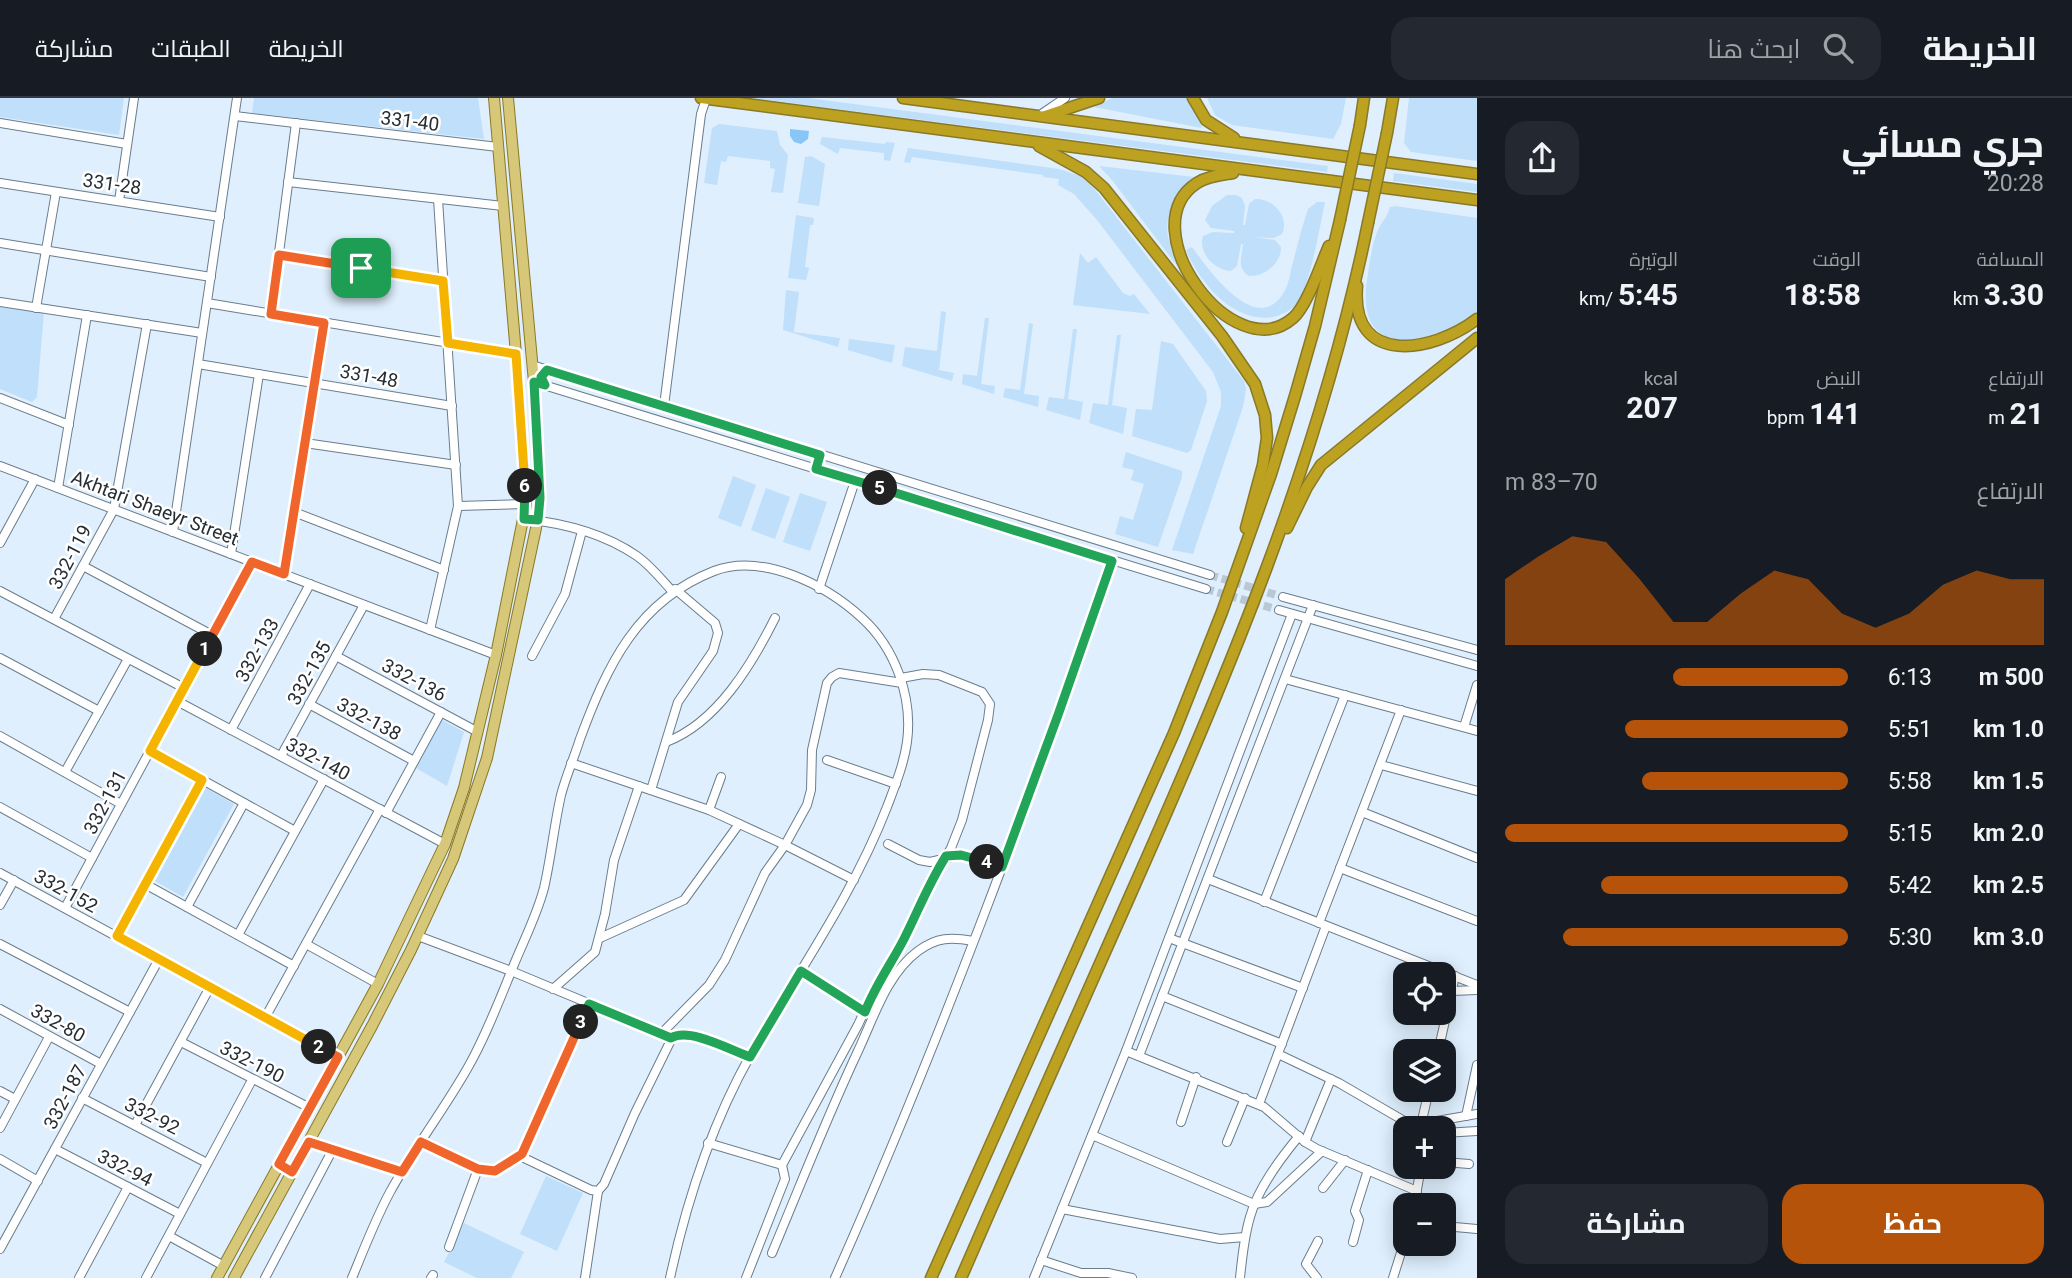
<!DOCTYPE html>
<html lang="ar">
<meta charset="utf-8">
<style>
body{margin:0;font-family:Roboto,Cairo,sans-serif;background:#242831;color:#f1f3f6;direction:rtl;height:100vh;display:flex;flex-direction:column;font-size:26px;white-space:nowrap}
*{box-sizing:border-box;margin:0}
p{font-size:23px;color:#9ea1a6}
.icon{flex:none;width:38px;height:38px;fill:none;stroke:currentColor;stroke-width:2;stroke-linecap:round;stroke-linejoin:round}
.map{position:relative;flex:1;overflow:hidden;direction:ltr}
.drawer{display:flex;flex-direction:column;background:#171b24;width:595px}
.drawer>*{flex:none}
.buttons{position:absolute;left:1393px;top:864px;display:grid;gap:14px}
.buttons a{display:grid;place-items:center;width:63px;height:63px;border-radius:14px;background:#171b24;box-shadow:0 4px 18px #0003;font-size:35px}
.pin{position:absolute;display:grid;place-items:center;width:60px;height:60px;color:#fff;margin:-30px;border-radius:14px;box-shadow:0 4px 10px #0006}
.km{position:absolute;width:35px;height:35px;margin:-18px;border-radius:50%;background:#222;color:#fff;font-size:19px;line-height:35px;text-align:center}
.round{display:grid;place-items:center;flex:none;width:74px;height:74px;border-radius:21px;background:#242831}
.overview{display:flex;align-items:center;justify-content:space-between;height:119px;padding:0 28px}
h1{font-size:38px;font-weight:700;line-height:52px}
.figures{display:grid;grid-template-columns:repeat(3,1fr);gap:10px;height:119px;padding:7px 28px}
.figures div{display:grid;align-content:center}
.figures b{font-size:30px;font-weight:700}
.figures small{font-size:19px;font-weight:400}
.figures p{font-size:19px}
.chart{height:196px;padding:14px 28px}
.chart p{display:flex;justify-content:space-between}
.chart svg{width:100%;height:126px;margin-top:7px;fill:#b45309;opacity:.7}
.cta{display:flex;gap:14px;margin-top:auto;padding:14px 28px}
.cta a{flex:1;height:80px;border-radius:21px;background:#b45309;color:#fff;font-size:28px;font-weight:700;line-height:80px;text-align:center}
.cta a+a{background:#242831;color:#f1f3f6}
ul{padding:0 28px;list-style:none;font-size:23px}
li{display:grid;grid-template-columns:112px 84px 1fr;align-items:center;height:52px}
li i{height:18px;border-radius:9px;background:#b45309}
header{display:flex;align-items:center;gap:42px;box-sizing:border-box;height:98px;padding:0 35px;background:#171b24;border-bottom:2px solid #363941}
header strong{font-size:33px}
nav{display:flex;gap:38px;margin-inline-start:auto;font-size:24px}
.search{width:490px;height:63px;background:#242831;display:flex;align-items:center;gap:18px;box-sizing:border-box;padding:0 24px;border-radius:21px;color:#9ea1a6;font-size:26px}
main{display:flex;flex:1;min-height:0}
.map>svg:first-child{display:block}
.green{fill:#bfdffa}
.forest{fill:#88c6f7}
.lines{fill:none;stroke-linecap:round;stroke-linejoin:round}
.minor-tunnel{stroke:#bac8d5;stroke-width:8;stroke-dasharray:8 4;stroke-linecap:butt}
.minor-casing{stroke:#6a7d8c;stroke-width:10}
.major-casing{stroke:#887927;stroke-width:12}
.highway-casing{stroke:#887927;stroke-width:13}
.minor{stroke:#fff;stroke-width:8}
.major{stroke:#d7c779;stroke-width:10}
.highway{stroke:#bda120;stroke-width:10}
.highway-bridge-casing{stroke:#887927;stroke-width:13;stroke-linecap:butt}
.highway-bridge{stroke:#bda120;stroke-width:10}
.split-1-casing{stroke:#fff;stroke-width:14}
.split-2-casing{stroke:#fff;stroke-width:14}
.split-3-casing{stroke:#fff;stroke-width:14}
.split-4-casing{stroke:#fff;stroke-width:14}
.split-5-casing{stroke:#fff;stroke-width:14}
.split-6-casing{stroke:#fff;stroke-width:14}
.split-7-casing{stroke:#fff;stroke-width:14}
.split-1{stroke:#f0652b;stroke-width:9}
.split-2{stroke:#f5b400;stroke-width:9}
.split-3{stroke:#f0652b;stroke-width:9}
.split-4{stroke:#22a559;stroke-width:9}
.split-5{stroke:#22a559;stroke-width:9}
.split-6{stroke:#22a559;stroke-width:9}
.split-7{stroke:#f5b400;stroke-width:9}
.labels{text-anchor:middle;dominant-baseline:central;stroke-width:5;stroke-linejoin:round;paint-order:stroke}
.street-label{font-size:19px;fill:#262e34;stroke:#fff}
</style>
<header>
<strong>الخريطة</strong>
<div class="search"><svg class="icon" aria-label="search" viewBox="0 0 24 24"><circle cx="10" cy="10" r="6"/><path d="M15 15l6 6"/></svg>ابحث هنا</div>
<nav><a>الخريطة</a><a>الطبقات</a><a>مشاركة</a></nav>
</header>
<main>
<section class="drawer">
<div class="overview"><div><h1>جري مسائي</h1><p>20:28</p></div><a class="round"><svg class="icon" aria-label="share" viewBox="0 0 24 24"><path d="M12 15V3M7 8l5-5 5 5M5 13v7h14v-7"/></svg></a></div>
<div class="figures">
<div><p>المسافة</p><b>3.30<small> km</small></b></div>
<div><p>الوقت</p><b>18:58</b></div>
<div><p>الوتيرة</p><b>5:45<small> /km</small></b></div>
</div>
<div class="figures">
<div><p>الارتفاع</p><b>21<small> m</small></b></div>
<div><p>النبض</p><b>141<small> bpm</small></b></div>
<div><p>kcal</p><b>207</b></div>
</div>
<div class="chart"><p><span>الارتفاع</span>70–83 m</p>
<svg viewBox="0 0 160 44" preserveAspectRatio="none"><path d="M0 44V21L10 13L20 6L30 8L40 21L50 36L60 36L70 26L80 18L90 21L100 33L110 38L120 33L130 23L140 18L150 21L160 21V44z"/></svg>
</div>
<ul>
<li><b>500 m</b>6:13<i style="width:51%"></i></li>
<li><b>1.0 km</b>5:51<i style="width:65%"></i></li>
<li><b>1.5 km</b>5:58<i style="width:60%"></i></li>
<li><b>2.0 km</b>5:15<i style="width:100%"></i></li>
<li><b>2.5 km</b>5:42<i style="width:72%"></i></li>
<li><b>3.0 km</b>5:30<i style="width:83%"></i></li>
</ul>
<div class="cta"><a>حفظ</a><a>مشاركة</a></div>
</section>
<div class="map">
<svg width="1477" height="1180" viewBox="0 0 1477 1180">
<rect width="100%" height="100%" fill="#dfeffd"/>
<!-- green -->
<g class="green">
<polygon points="0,0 124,0 119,37 0,19"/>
<polygon points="254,0 478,0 484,41 252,15"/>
<polygon points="752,0 808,0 1328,68 1327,74"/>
<polygon points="1112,0 1191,0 1202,30 1094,9"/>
<polygon points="1207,0 1346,0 1341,26 1333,41 1232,27 1215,17"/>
<polygon points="1409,0 1477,0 1477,63 1411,54 1404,45"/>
<polygon points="719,26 777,33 780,47 788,57 783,95 771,94 775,71 770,70 770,63 728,58 726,64 721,63 717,87 704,85 712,30"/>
<polygon points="822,39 885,46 886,44 895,45 890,63 884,62 884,55 840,50 838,56 820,46"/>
<polygon points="908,50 1059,71 1083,79 1096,93 1244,283 1246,291 1243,309 1193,456 1172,452 1221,308 1221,294 1213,274 1097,122 1074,96 1058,87 1059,81 1043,79 1043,77 912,59 910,65 904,64"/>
<polygon points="811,58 825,66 819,108 798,105 805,59"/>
<path d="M 1099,68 L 1194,79 C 1177,95 1162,118 1169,143 C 1172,152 1176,159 1178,169 L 1112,82 Z"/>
<polygon points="1394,75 1477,86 1477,94 1393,83"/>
<path d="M 1227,97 L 1236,97 L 1242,100 L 1245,108 L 1243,127 L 1245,127 L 1249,106 L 1255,101 C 1273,100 1290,119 1282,136 L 1274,140 L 1252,139 L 1275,142 L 1281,149 C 1281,166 1265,178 1249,178 C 1236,170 1242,158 1243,146 L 1241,146 L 1237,168 L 1231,173 C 1214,172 1198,155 1203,138 L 1213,134 L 1234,135 L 1234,133 L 1211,130 L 1205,122 L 1212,108 Z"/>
<path d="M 1317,104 L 1325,104 C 1320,127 1310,190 1296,206 C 1290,213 1282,217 1273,219 C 1234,226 1199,184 1186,152 L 1192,149 C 1208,171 1257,241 1284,194 C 1289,186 1290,176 1292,168 C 1297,149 1302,129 1308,111 Z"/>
<path d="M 1395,108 L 1477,120 L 1477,216 L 1474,219 C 1423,248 1352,263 1368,176 C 1370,162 1373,140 1380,128 C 1384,121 1388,118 1390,109 Z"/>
<polygon points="796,117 814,120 813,127 810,127 805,169 809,170 806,182 788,180"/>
<polygon points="1080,155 1088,165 1096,159 1123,195 1130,198 1134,196 1150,216 1073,207"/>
<polygon points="786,192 799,194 794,234 840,240 838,249 783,232"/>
<polygon points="0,207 44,213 37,299 32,304 0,291"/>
<polygon points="941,213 946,214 939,272 954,275 952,283 902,268 905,249 937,253"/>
<polygon points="985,220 989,220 981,286 995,288 994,296 962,286 963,276 977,278"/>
<polygon points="1029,225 1033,226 1024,296 1039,298 1038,309 1003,299 1005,290 1020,292"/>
<polygon points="1073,231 1077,231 1068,301 1083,304 1080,322 1046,312 1049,299 1064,301"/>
<polygon points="1117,237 1121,237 1112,307 1127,310 1123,336 1089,325 1093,305 1108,307"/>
<polygon points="849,241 895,247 892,265 848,252"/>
<polygon points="1161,243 1173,246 1206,293 1207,303 1191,352 1187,355 1132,338 1136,311 1152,312"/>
<polygon points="1126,354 1182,373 1182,379 1158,449 1115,436 1120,418 1133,422 1144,386 1131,382 1134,372 1122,369"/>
<polygon points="733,378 756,387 741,429 718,420"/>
<polygon points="766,390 790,399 775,441 751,432"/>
<polygon points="800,395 827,404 810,453 783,444"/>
<polygon points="442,622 464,634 447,688 416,670"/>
<polygon points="206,690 234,706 183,799 155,783"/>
<polygon points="546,1078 583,1095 557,1153 520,1136"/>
<polygon points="464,1125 524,1154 511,1180 477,1180 444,1164"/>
</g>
<!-- forest -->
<polygon class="forest" points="790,31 809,33 808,41 801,46 794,44 790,38"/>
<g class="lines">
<!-- minor-tunnel -->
<g class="minor-tunnel">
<polyline points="1210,477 1283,499"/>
<polyline points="1206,491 1279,512"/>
</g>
<defs>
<g id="minor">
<polyline points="1043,15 1065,0"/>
<polyline points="235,18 498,49"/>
<polyline points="0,25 127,46"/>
<polyline points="288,84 503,108"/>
<polyline points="0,85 220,119"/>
<polyline points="119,103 134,0"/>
<polyline points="0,145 211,179"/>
<polyline points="279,157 443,183"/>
<polyline points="0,204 202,235"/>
<polyline points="207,205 516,256"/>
<polyline points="36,210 56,94"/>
<polyline points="271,216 296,25"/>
<polyline points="198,266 452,308"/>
<polyline points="532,267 1210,477"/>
<polyline points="534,284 1206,491"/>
<polyline points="0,300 69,327"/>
<polyline points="664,308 701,16 706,1"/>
<polyline points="305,345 456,367"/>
<polyline points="0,368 496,557"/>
<polyline points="58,390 87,217"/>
<polyline points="458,408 526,406"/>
<polyline points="294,414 444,472"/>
<path d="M 524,421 C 563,425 605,436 637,458 C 651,468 662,482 672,493"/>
<polyline points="173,434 237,0"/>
<polyline points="0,445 35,381"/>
<polyline points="231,456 259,276"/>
<polyline points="83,468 212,537"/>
<polyline points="284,476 324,225"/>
<polyline points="819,491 855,383"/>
<polyline points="0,493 184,590"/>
<polyline points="1283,499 1477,552"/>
<polyline points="1279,512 1477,568"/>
<polyline points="54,521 114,411 147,226"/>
<polyline points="430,532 458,408 438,101"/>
<polyline points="336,558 478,634"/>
<polyline points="532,558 565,496 582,433"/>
<polyline points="0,560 99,613"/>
<polyline points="1285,581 1477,633"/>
<polyline points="177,603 445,746"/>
<polyline points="309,606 414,663"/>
<polyline points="1464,629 1477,587"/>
<polyline points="231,632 310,486"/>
<polyline points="0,638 121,706"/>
<path d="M 666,644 C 717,625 752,566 775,520"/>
<polyline points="150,653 295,733"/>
<polyline points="281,658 364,507"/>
<polyline points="827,662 896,686"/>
<polyline points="571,665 709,712 785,747 854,782"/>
<polyline points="1381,667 1477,693"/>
<polyline points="65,674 128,561"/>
<polyline points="651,692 678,604 713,553 718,535 715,525 675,491"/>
<polyline points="0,709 92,760"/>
<polyline points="709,712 721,679"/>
<polyline points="1362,714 1477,760"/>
<polyline points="386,715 441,614"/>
<polyline points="888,746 919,762 930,764 961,757 1002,769"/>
<polyline points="1340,770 1477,823"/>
<polyline points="0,775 338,959"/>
<polyline points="1208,781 1477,887"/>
<polyline points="145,786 294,868"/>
<polyline points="1264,804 1345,597"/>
<polyline points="0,807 14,782"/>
<polyline points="187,809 244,705"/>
<polyline points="65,810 252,464"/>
<polyline points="1319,825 1401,612"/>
<polyline points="238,837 324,681"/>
<polyline points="117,838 202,682"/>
<path d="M 418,838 L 511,873 L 672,940 C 689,929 731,952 750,959"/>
<polyline points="600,840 684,802 739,726"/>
<polyline points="1169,840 1303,890"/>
<polyline points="0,846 130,914"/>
<polyline points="306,846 378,886"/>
<polyline points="801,873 865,914"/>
<polyline points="553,891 595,854 605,816 614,762 639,688"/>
<polyline points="1452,893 1477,892"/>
<polyline points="1162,898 1282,946"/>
<polyline points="589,906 522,1056 524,1060 591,1092 598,1093 604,1086 635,1015 672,940"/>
<polyline points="0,911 101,966"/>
<polyline points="265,920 380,711"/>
<polyline points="661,936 709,887 725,862 765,775 785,747 807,707 811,692 812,652 827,585 832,579 839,575 902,585"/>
<polyline points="181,944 310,1010"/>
<polyline points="1126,953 1264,1009 1305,1044 1317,1051 1417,1093"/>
<polyline points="1438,954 1455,878"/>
<polyline points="1278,956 1339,985 1418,1031"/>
<polyline points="1139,958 1313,507"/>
<polyline points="0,993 15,1001"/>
<polyline points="82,1000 207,1065"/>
<polyline points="1259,1006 1326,828"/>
<polyline points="1466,1018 1477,967"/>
<polyline points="1181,1024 1196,979"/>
<polyline points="135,1027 210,889"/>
<polyline points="0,1030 49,939"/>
<polyline points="1420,1031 1429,992"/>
<polyline points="1429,1031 1437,1023 1477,1016"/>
<polyline points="1444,1035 1477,1033"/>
<polyline points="1092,1037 1254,1106 1267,1104 1322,1053"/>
<polyline points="309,1044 402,1074"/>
<polyline points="421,1044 478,1071 495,1073 522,1056"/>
<polyline points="1227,1044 1245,1000"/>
<polyline points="1305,1044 1331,981"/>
<polyline points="708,1045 782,1067 785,1081 746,1180"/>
<polyline points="55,1051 180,1116"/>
<polyline points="0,1061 38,1083"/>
<polyline points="1444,1064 1469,1066"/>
<polyline points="782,1067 858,927 874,892 910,830 932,781 951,750 962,722 988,622 990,606 982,594 939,577 923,576 901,580"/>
<polyline points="1323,1090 1345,1062"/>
<polyline points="1414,1108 1421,1069"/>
<polyline points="1062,1111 1220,1141 1245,1139"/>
<polyline points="1444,1128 1477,1131"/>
<polyline points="169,1138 224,1168"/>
<polyline points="1353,1144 1359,1122 1355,1113 1368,1072"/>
<polyline points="449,1149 478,1071"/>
<polyline points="0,1151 159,861"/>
<path d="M 772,1155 C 800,1088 827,1019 858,953 C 874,919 887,876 918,853 C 937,839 951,839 973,843"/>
<polyline points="1041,1162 1081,1175 1108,1175 1132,1180"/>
<polyline points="79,1180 128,1089"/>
<polyline points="146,1180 252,982"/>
<polyline points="265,1180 333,1051"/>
<path d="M 352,1180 C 364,1151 375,1122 390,1094 C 413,1052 443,1013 467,971 C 485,940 499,903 513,869 C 523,844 537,817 544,790 C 551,760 554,728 561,697 C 566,678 574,660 580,641 C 607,568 637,503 714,473 C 763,455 825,486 862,520 C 895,550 913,599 907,644 C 904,666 895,688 887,709 C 853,797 798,874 751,956 C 711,1027 687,1101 670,1180"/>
<polyline points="431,1180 433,1177"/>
<polyline points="585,1180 598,1093"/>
<path d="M 835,1180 C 939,946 1028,705 1112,463"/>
<polyline points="1034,1180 1126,953 1292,516"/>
<path d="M 1240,1180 C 1242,1160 1244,1139 1250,1119 C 1258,1090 1280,1061 1299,1038"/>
<polyline points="1317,1180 1306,1166 1318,1143"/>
<polyline points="1393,1180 1405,1142"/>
</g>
<g id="major">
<polyline points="217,1180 378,886 445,746 464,690 496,557 526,406 516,256 494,0"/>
<polyline points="234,1180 372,928 411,852 453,761 487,660 536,430 540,400 534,284 508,0"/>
</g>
<g id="highway">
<polyline points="701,0 1477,102"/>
<polyline points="903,0 1477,76"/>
<polyline points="1193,0 1206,22 1234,40"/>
<polyline points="1045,18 1099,0"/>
<polyline points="1360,27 1364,0"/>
<polyline points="1387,35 1393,0"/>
<polyline points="1039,48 1086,74 1104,90 1222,238 1255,286 1265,317 1267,340 1263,367 1246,430"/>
<path d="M 1233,75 C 1221,77 1208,78 1197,85 C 1129,129 1233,272 1293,220 C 1307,208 1321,166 1329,148"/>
<path d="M 1357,188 C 1350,269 1433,255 1477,221"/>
<polyline points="1287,430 1307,389 1321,367 1477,240"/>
<polyline points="931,1180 1174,635 1222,514 1271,376 1295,298 1315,228 1340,122"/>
<path d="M 961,1180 C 1016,1053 1073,927 1129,800 C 1226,582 1320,360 1368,125"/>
</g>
</defs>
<!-- minor casing -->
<use href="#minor" class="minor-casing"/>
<!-- major casing -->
<use href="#major" class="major-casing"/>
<!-- highway casing -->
<use href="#highway" class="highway-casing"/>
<!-- minor -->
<use href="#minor" class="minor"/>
<!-- major -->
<use href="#major" class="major"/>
<!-- highway -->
<use href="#highway" class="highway"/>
<defs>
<g id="highway-bridge">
<polyline points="1340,122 1360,27"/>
<polyline points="1368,125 1387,35"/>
</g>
</defs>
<!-- highway-bridge casing -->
<use href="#highway-bridge" class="highway-bridge-casing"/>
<!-- highway-bridge -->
<use href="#highway-bridge" class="highway-bridge"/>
</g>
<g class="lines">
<defs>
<polyline id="split-1" points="205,551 252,464 284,476 324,225 271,216 279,157 361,170"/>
<polyline id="split-2" points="205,551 150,653 202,682 117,838 319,949"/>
<polyline id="split-3" points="319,949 338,959 279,1066 292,1074 309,1044 402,1074 421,1044 478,1071 495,1073 522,1056 581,924"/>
<path id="split-4" d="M 581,924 L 589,906 L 671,940 C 689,929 730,952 750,959 L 801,873 L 865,914 C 875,888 891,866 904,841 C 918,813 929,785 946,758 L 961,757 L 987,764"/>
<polyline id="split-5" points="880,390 1112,463 1058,617 1002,769 987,764"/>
<polyline id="split-6" points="525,388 524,421 538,422 540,400 534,284 545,287 541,279 547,272 820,357 816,371 880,390"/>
<polyline id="split-7" points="361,170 443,183 448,245 516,256 525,388"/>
</defs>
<!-- split-1 casing -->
<use href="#split-1" class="split-1-casing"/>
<!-- split-2 casing -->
<use href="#split-2" class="split-2-casing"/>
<!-- split-3 casing -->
<use href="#split-3" class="split-3-casing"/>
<!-- split-4 casing -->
<use href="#split-4" class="split-4-casing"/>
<!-- split-5 casing -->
<use href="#split-5" class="split-5-casing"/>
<!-- split-6 casing -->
<use href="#split-6" class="split-6-casing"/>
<!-- split-7 casing -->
<use href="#split-7" class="split-7-casing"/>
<!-- split-1 -->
<use href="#split-1" class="split-1"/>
<!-- split-2 -->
<use href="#split-2" class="split-2"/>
<!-- split-3 -->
<use href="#split-3" class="split-3"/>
<!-- split-4 -->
<use href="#split-4" class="split-4"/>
<!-- split-5 -->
<use href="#split-5" class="split-5"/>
<!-- split-6 -->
<use href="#split-6" class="split-6"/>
<!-- split-7 -->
<use href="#split-7" class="split-7"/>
</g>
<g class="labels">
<!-- street labels -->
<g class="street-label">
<text transform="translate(410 23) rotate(7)">331-40</text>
<text transform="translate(112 86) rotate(8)">331-28</text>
<text transform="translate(369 278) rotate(10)">331-48</text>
<text transform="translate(155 410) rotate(21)">Akhtari Shaeyr Street</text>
<text transform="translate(70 459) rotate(-62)">332-119</text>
<text transform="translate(257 552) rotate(-61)">332-133</text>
<text transform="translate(309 575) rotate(-61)">332-135</text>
<text transform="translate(414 582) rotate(28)">332-136</text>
<text transform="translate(369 621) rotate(28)">332-138</text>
<text transform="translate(318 661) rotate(28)">332-140</text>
<text transform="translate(105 704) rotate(-62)">332-131</text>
<text transform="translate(66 793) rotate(29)">332-152</text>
<text transform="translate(58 925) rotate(29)">332-80</text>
<text transform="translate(252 964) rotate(27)">332-190</text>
<text transform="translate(65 999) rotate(-62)">332-187</text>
<text transform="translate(152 1018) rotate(27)">332-92</text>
<text transform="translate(125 1070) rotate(27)">332-94</text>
</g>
</g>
</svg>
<div class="buttons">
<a><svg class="icon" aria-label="locate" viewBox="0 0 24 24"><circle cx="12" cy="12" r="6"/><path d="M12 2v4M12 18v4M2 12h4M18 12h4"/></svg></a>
<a><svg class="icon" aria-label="layers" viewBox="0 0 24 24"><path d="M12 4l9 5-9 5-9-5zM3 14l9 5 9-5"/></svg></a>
<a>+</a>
<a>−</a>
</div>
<div class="pin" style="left:361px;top:170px;background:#1e9e55"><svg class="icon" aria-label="arrive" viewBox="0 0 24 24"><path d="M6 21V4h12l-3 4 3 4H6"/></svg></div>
<b class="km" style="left:205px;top:551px">1</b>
<b class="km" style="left:319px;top:949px">2</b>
<b class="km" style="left:581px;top:924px">3</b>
<b class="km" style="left:987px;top:764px">4</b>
<b class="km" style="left:880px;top:390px">5</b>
<b class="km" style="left:525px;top:388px">6</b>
</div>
</main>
